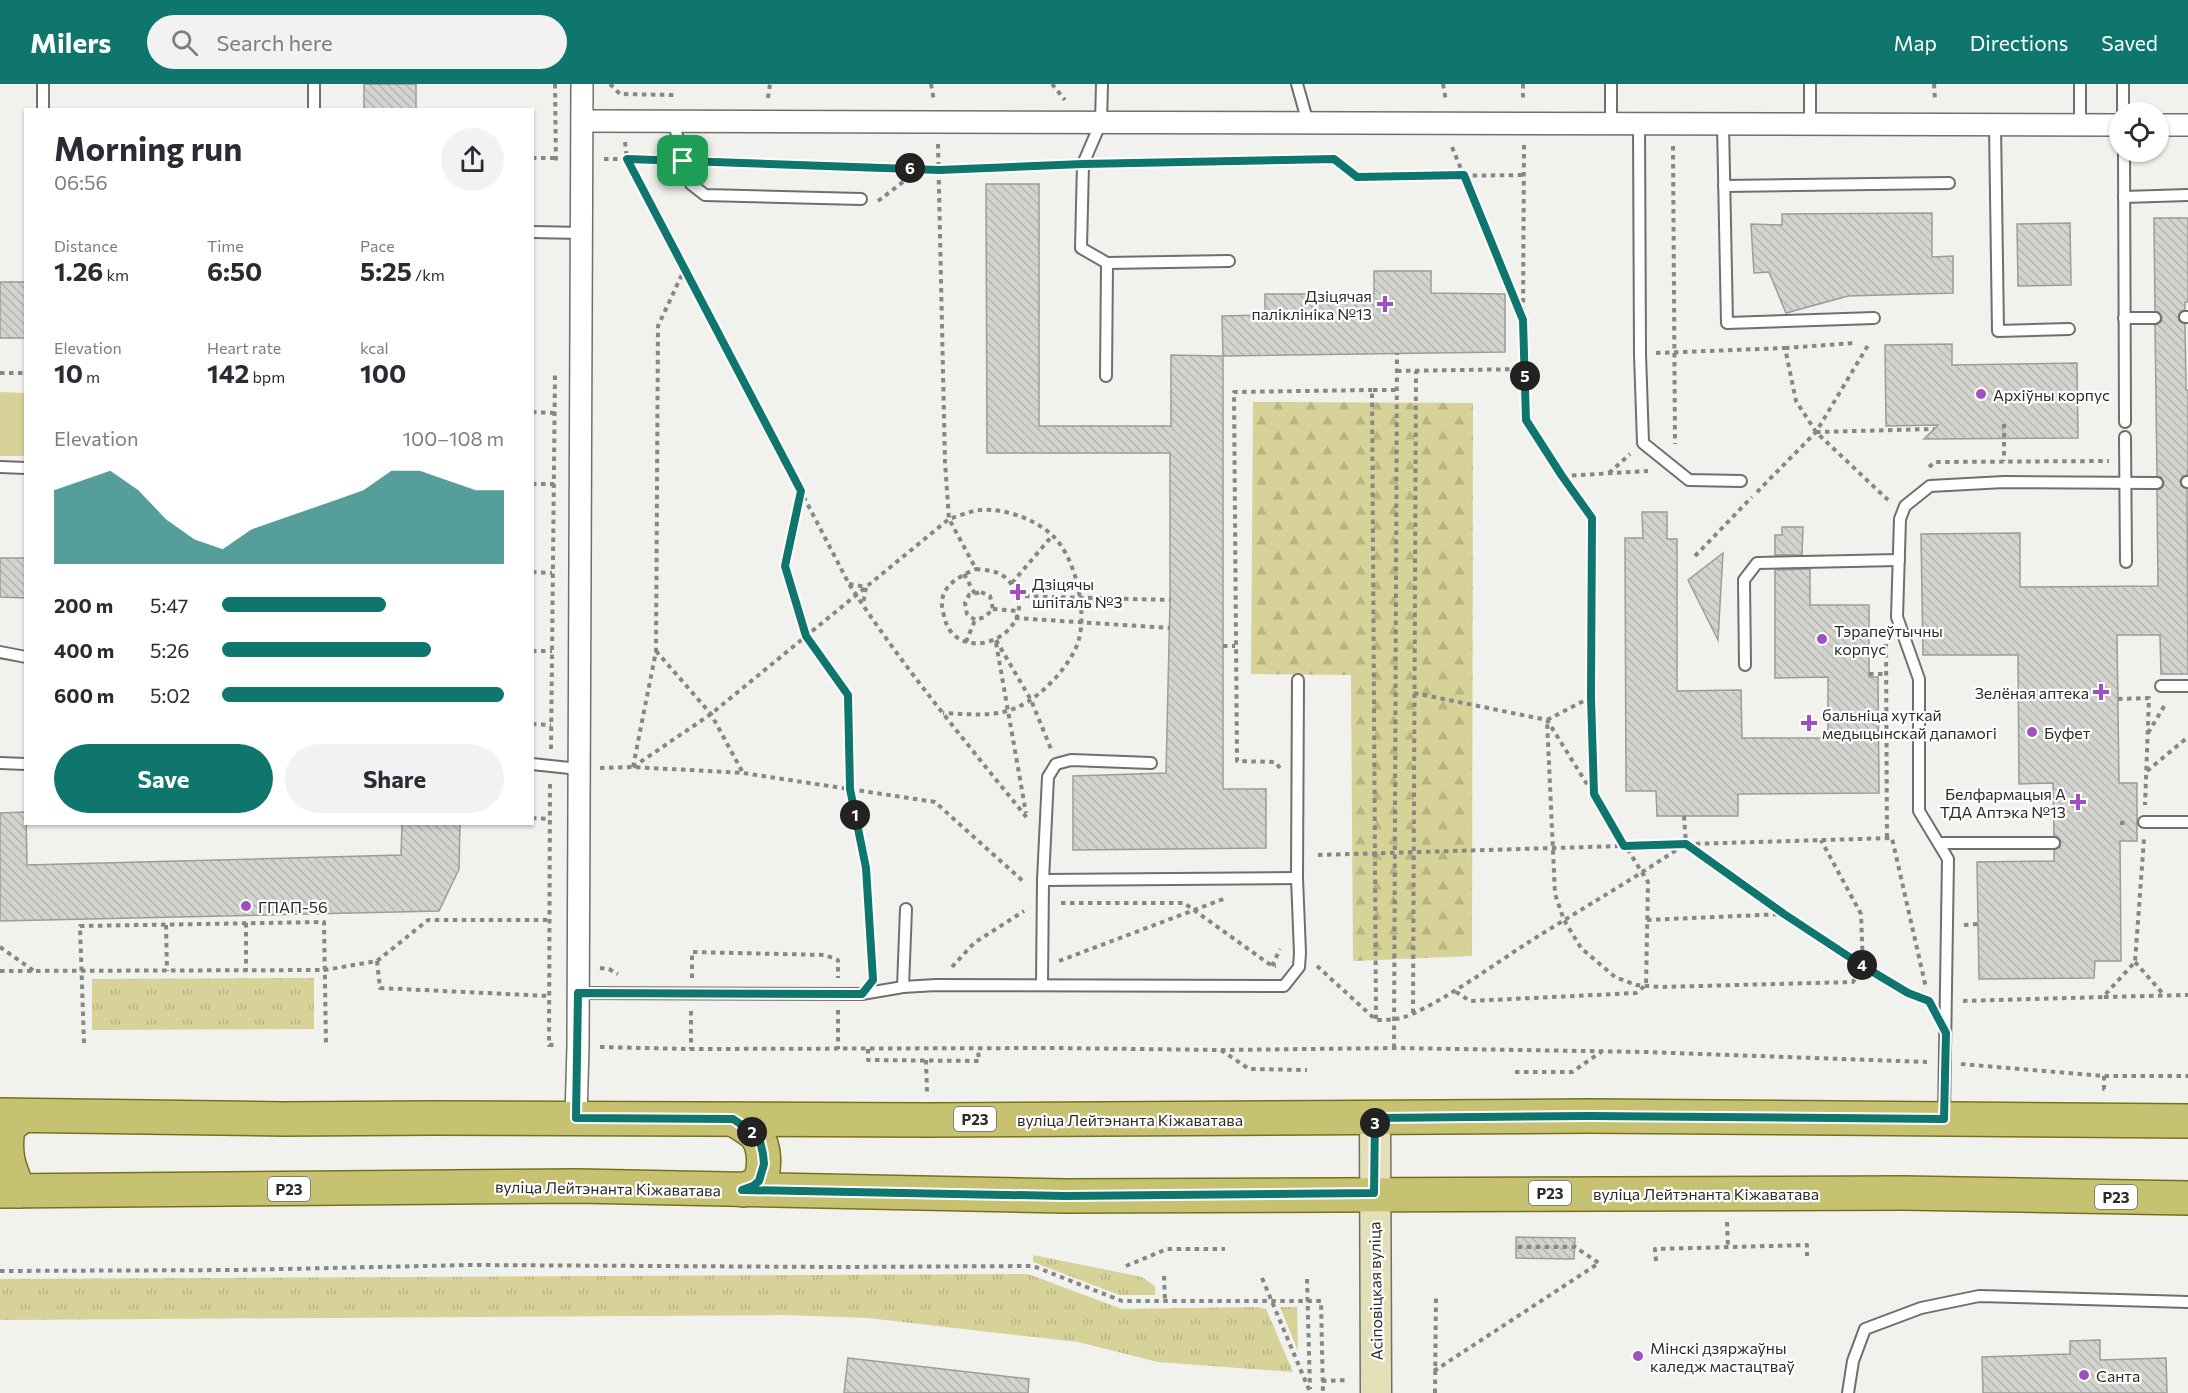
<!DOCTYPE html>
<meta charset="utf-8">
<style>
body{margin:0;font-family:Commissioner,sans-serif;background:#f2f2f3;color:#2b2b33;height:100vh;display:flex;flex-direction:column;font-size:22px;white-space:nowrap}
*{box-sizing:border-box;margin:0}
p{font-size:20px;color:#7c7c81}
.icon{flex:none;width:33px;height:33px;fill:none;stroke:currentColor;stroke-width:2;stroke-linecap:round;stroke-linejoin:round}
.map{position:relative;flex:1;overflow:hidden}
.panel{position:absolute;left:24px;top:24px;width:510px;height:717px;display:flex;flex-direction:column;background:#fff;border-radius:0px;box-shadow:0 2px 4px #0004}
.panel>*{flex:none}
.tools{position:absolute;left:2109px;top:18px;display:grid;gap:12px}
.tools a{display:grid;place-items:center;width:60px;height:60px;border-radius:50%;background:#fff;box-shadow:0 2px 4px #0004;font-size:30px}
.pin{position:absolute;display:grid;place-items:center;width:51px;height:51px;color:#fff;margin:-26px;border-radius:12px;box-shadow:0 3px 9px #0006}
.km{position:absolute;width:30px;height:30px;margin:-15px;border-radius:50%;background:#222;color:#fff;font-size:16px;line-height:30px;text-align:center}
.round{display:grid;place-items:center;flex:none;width:63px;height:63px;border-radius:32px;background:#f2f2f3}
.overview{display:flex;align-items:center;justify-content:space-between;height:102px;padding:0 30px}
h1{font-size:33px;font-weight:700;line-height:45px}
.stats{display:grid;grid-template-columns:repeat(3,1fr);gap:9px;height:102px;padding:6px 30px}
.stats div{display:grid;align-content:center}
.stats b{font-size:26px;font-weight:700}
.stats small{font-size:16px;font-weight:400}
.stats p{font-size:16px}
.chart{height:168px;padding:12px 30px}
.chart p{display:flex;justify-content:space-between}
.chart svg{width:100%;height:108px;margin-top:6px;fill:#0f766e;opacity:.7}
.action{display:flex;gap:12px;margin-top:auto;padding:12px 30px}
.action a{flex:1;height:69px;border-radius:36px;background:#0f766e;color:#fff;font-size:24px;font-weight:700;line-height:69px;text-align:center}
.action a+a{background:#f2f2f3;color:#2b2b33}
ul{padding:0 30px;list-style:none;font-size:20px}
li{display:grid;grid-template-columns:96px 72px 1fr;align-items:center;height:45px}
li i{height:15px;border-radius:8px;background:#0f766e}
header{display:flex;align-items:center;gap:36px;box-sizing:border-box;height:84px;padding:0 30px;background:#0f766e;color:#fff}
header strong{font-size:28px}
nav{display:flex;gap:33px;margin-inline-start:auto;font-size:21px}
.search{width:420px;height:54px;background:#f2f2f3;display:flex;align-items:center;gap:15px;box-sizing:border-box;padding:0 21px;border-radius:33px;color:#7c7c81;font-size:22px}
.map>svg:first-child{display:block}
.grass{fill:url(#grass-tufts)}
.forest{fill:url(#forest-firs)}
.pitch{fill:#d7d297}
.building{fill:url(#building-back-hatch);stroke:#9c9c98;stroke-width:1.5}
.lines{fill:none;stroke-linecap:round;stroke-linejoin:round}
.lane-casing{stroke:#706f6c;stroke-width:14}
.street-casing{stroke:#706f6c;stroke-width:24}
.secondary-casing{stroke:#706f6c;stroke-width:33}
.primary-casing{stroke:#78711c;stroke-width:36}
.path{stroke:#878785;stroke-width:4;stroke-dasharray:4.5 4.5;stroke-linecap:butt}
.lane{stroke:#fff;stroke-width:10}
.street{stroke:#fff;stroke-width:21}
.secondary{stroke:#e3e0b8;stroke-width:30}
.primary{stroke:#c7c172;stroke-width:33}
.route-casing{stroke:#fff;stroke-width:12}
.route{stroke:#0f766e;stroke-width:8}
.poi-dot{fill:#9e50c1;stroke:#fffffe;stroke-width:2}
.labels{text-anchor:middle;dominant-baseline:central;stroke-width:4.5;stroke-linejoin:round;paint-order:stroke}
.shield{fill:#fffffe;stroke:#6b6b6a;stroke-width:1.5}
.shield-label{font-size:15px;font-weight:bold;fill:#2b2b2a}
.poi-label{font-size:16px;fill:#2b2b2a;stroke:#fffffe;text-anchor:start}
.street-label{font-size:16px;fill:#2b2b2a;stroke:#fffffe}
</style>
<header>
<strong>Milers</strong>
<div class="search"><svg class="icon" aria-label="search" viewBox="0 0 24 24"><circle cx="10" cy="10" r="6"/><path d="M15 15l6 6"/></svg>Search here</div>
<nav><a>Map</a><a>Directions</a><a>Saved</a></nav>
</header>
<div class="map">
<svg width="2188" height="1309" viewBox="0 0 2188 1309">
<defs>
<pattern id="grass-tufts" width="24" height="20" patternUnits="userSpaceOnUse" patternTransform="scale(1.5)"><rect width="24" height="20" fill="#d7d297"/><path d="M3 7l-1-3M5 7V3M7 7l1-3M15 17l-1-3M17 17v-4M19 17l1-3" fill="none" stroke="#b9b482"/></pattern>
<pattern id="forest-firs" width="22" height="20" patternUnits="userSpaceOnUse" patternTransform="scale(1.5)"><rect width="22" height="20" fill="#d7d297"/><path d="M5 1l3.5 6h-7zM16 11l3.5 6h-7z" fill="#b9b482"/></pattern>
<pattern id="building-back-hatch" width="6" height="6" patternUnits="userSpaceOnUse" patternTransform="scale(1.5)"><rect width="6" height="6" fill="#d3d3cf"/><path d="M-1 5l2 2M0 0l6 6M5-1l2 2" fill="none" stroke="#b5b5b2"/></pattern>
</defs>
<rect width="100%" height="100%" fill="#f1f1ed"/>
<!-- grass -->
<g class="grass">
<polygon points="314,894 314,945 92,946 92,895"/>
<polygon points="1033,1171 1142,1193 1155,1202 1155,1211 1119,1211 1033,1178"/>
<polygon points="1028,1190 1122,1225 1258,1223 1266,1225 1293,1288 1158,1278 1078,1258 868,1234 785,1231 0,1236 0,1195"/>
<polygon points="1280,1223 1297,1223 1298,1267"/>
</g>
<!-- forest -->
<polygon class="forest" points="1253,318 1473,319 1472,872 1353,877 1351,591 1251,590"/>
<!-- pitch -->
<polygon class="pitch" points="0,308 25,309 25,372 0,372"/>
<!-- building -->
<g class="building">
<rect x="364" y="0" width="52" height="26"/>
<polygon points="986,100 1039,100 1039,342 1171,342 1171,271 1223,272 1223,705 1266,705 1266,764 1073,766 1073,692 1166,689 1170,516 1170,369 987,369"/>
<polygon points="1932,129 1932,173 1953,172 1953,209 1848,212 1786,229 1769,188 1754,189 1751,140 1782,141 1782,130"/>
<polygon points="2154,134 2188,134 2188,218 2185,218 2185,226 2181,227 2178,232 2179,237 2185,240 2186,306 2188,306 2188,382 2187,391 2183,392 2180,397 2181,402 2187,405 2188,590 2161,590 2160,551 2117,551 2119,699 2137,699 2137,757 2120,757 2121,877 2095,877 2094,894 1979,895 1977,778 2054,777 2054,766 2060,763 2061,758 2058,753 2054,752 2053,699 2019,700 2018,571 1923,571 1921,450 2020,449 2020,503 2158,502 2157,406 2163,403 2164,398 2161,393 2157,392 2155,241 2161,238 2162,233 2159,228 2155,227"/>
<polygon points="2070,139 2071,201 2018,202 2017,140"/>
<polygon points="1374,187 1431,187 1431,209 1505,210 1505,268 1223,272 1222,232 1265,231 1265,210 1374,210"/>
<rect x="0" y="198" width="26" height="56"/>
<polygon points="1952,260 1952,281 2077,279 2078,354 1924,355 1938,341 1886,342 1885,261"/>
<polygon points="1642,428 1667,428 1667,455 1677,455 1677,607 1741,606 1742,654 1828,654 1828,593 1775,594 1775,486 1810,485 1810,521 1869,521 1869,593 1878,593 1879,709 1738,710 1738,732 1657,732 1656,707 1626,707 1625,454 1643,454"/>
<polygon points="1782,443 1803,443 1802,471 1775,471 1775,451 1782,451"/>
<polygon points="1723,469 1718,556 1688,496"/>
<polygon points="0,474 26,474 26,514 0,513"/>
<polygon points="26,728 27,781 401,771 402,740 460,740 459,785 439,827 0,837 0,729"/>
<polygon points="1516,1153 1575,1154 1574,1175 1516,1174"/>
<polygon points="2100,1256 2100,1276 2166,1274 2167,1309 1983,1309 1982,1273 2070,1270 2070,1257"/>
<polygon points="848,1274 1029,1295 1028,1309 844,1309"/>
</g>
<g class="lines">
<defs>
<g id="lane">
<polyline points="43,0 43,26"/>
<polyline points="1102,0 1101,38 1083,80 1081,164 1107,179 1106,292"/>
<polyline points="1297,0 1308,39"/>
<polyline points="1810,0 1810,40"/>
<polyline points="2080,0 2080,41"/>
<polyline points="2123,0 2123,28"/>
<polyline points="314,26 314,0"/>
<polyline points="673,37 691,100 705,111 861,115"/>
<polyline points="1611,40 1611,0"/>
<polyline points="1639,40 1640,270 1643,359 1689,396 1741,397"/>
<polyline points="1723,40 1727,239 1874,234"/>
<polyline points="1995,41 1998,247 2069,245"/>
<polyline points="2124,68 2125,338"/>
<polyline points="1724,102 1949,99"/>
<polyline points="2124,113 2188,111"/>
<polyline points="532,148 582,149"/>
<polyline points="1107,179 1229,177"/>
<polyline points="2185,233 2188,233"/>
<polyline points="2124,234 2155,234"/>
<polyline points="2125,353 2126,478"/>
<polyline points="0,383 26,384"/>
<polyline points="2187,398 2188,398"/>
<polyline points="0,568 26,573"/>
<polyline points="1745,581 1744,496 1757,479 1899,476"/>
<polyline points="2161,602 2188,602"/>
<polyline points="0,679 26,680"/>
<polyline points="532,680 579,685"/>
<polyline points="2144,738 2188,738"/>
<polyline points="1939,759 2054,759"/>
<polyline points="1043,796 1048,693 1056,680 1071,676 1151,679"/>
<polyline points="1042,900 1043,796 1297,794"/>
<polyline points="903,903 906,825"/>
<polyline points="578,909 862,910 903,903 936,901 1284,902 1299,883 1300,869 1297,794 1298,596"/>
<polyline points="1944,1031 1948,775 1919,727 1919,595 1897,533 1900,435 1905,422 1930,402 2004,398 2157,399"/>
<polyline points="1848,1309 1853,1277 1865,1245 1921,1224 1979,1212 2188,1218"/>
</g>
<g id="street">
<polyline points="582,37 2120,41"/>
<polyline points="2158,41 2188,41"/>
<polyline points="576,1034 578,962 582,0"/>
</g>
<polyline id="secondary" points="1375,1034 1376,1309"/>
<g id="primary">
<polyline points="0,1031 283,1035 433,1034 928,1036 1589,1032 2188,1037"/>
<path d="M 733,1035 C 741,1040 750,1045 756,1051 C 765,1062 766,1085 759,1097 C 755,1102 748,1104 743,1106"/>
<polyline points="0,1107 578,1102 1065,1112 1903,1109 2188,1114"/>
<path d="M 19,1107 C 8,1082 4,1070 8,1043 L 22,1032"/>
</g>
</defs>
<!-- lane casing -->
<use href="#lane" class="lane-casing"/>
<!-- street casing -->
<use href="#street" class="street-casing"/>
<!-- secondary casing -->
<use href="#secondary" class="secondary-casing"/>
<!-- primary casing -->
<use href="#primary" class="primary-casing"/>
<!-- path -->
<g class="path">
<polyline points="555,0 556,80"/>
<polyline points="610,0 620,10 674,11"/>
<polyline points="931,0 934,17"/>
<polyline points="1052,0 1065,16"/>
<polyline points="1443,0 1446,17"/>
<polyline points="1523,0 1523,17"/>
<polyline points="1934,0 1935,17"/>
<polyline points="768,14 770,0"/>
<polyline points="625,58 627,75 665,76"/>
<polyline points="938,60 945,378 949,435 976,485"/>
<polyline points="1524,61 1523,236 1526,336 1562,392 1592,434 1591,613 1594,710"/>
<polyline points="1673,62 1675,360"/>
<polyline points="1452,63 1522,233"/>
<polyline points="532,74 558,74"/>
<polyline points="604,75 627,75 685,184"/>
<polyline points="703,78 939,86 1067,81"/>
<polyline points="1101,80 1334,75 1357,93 1524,91"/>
<polyline points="878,117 920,85"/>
<polyline points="1785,264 1854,259"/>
<polyline points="1656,269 1785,264 1796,317 1816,348 1888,416"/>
<polyline points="1397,287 1525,285"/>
<polyline points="0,289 26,289"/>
<polyline points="532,328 554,329"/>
<polyline points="2004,340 2004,377"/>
<polyline points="1816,348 1934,345"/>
<polyline points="1929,383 1935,378 2109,377"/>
<polyline points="1609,389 1630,370"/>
<polyline points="1563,392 1648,387"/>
<polyline points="532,400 554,400"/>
<polyline points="801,407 785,482 806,552 848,611 850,706 866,784 873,890"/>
<polyline points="1757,408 1816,348 1870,258"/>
<polyline points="1695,472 1752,413"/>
<path d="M 976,485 C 982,486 989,486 995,488 C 1003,490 1012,498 1014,506 C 1015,511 1019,518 1019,524 C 1016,554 973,572 952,549 C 946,542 945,536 943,528 C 937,504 957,493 976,485 Z"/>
<polyline points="532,488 552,489"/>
<polyline points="964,490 975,510"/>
<polyline points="1012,499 1052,452"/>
<polyline points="849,500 866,503 863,521"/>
<polygon points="981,508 990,512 993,525 985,533 975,536 967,530 965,519 969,511"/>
<polyline points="1016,512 1170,516"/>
<polyline points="993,525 1018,527"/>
<polyline points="1015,534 1170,544"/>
<polyline points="996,556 1031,616 1051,665"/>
<polyline points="966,558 975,536"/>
<polyline points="996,559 1026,729"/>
<polyline points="1886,560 1887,754"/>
<polyline points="1223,562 1235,562"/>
<polyline points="532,567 552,567"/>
<polyline points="656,567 711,630 743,689"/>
<polyline points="1869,590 1885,590"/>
<polyline points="1414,609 1547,636 1648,798 1646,901 1636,909 1470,917 1453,906"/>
<polyline points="1591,613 1547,636 1555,810 1564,836 1581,864 1615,893 1636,901 1661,903 1853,898 1863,882 1861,830 1821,756"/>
<polyline points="2118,615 2149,614 2145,721"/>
<polyline points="532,640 551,641"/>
<polyline points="2148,649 2166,619"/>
<polyline points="551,665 555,289"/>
<path d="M 633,683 L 656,567 L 658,242 L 685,184 L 849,500 C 902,582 966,658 1027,734"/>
<path d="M 633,683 L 711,630 L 949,435 C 959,432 970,427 980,426 C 1004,424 1035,435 1052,451 C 1075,472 1087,525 1079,555 C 1073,579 1042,612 1020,622 C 996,634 969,630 943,629"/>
<polyline points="600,684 633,683 743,689 935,718 1025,799"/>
<polyline points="1280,684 1275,678 1237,677 1234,308 1372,306"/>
<polyline points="2147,687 2188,653"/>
<polyline points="550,700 549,961 557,961"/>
<polyline points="1684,732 1686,760"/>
<polyline points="532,734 550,735"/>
<polyline points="2120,739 2129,739"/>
<path d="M 1686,760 C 1737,797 1788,833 1841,867 C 1869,886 1897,906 1929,917"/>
<polyline points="1318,771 1892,754 1926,904"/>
<polyline points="1061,819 1184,819 1272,882 1276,882"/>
<polyline points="1647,836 1783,830"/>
<polyline points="246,839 246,887"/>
<polyline points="166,841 167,887"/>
<polyline points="1964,841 1978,840"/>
<polyline points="0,863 34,887"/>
<polyline points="377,877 380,904 549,912"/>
<polyline points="1059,877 1226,814"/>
<polyline points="2135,878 2164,911"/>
<polyline points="1272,882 1280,865"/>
<path d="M 1317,882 L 1376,936 C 1389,936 1399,936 1412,930 C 1450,913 1493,881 1529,858 C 1581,825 1634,795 1685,760"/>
<polyline points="952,883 974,859 1024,827"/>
<polyline points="600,884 609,885 618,890"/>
<polyline points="0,887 325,886 377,877 428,836 549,836"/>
<polyline points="692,894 692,868 825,871 838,876 838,894"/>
<polyline points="2104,913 2188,911"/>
<polyline points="1963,917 2103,913 2135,878 2144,755"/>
<polyline points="838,926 838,965"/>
<polyline points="691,927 691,965"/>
<polyline points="1413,929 1416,287"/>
<polyline points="1376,935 1372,306 1398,306"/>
<polyline points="84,959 80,842 324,838 326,960"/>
<polyline points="600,963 691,965 1053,964 1221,966 1394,964 1645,968 1927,978"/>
<polyline points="1394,964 1397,269"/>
<polyline points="868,965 868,976 979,977 978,964"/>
<polyline points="1221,966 1249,985 1307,986"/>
<polyline points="926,976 927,1009"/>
<polyline points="1961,980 2104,992 2188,992"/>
<polyline points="1515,988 1572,988 1601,968"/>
<polyline points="2104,992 2104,1005 2108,1005"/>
<polyline points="1727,1138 1728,1163"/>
<polyline points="1656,1177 1655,1165 1807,1161 1807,1172"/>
<polyline points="1126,1182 1167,1165 1225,1165"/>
<polyline points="0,1187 238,1186 470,1181 837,1183 1033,1182 1122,1217 1321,1217 1323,1309"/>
<polyline points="1164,1192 1165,1217"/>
<polyline points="1262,1194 1310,1308"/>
<polyline points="1307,1195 1310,1305"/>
<polyline points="1434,1287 1599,1179 1575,1163 1516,1163"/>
<polyline points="1322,1297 1349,1296"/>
<polyline points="1435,1309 1436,1211"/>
</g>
<!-- lane -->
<use href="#lane" class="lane"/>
<!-- street -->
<use href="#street" class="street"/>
<!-- secondary -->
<use href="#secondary" class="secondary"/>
<!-- primary -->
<use href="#primary" class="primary"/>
</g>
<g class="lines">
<defs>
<polygon id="route" points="627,75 939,86 1083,80 1334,75 1357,93 1464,91 1523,236 1526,336 1562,392 1592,434 1591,613 1594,710 1624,762 1686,760 1784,830 1863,882 1908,909 1929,917 1946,949 1944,1035 1589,1032 1375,1034 1374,1109 1065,1112 742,1106 753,1102 759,1097 764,1080 763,1070 760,1057 755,1050 733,1035 576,1034 578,909 862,910 873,896 866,784 850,705 848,611 806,552 785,482 801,407"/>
</defs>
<!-- route casing -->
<use href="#route" class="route-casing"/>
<!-- route -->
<use href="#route" class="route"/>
</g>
<!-- markers -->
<g class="poi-dot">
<path d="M1382 211h6v6h6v6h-6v6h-6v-6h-6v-6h6z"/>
<circle cx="1981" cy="310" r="6"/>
<path d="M1015 499h6v6h6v6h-6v6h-6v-6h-6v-6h6z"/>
<circle cx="1822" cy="555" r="6"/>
<path d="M2098 599h6v6h6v6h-6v6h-6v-6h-6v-6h6z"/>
<path d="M1806 630h6v6h6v6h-6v6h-6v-6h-6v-6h6z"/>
<circle cx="2032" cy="648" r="6"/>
<path d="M2075 709h6v6h6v6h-6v6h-6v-6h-6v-6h6z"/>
<circle cx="246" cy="822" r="6"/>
<circle cx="1638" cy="1272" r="6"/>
<circle cx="2084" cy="1291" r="6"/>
</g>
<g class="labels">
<!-- shield labels -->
<g class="shield">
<rect x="954" y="1023" width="42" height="24" rx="4.5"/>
<rect x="268" y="1093" width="42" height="24" rx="4.5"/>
<rect x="1529" y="1097" width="42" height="24" rx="4.5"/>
<rect x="2095" y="1101" width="42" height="24" rx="4.5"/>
</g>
<g class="shield-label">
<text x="975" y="1035">Р23</text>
<text x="289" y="1105">Р23</text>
<text x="1550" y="1109">Р23</text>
<text x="2116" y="1113">Р23</text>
</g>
<!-- poi labels -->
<g class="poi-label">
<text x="1372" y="211" text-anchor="end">Дзіцячая<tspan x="1372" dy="18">паліклініка №13</tspan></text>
<text x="1993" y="310">Архіўны корпус</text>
<text x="1032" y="499">Дзіцячы<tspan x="1032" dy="18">шпіталь №3</tspan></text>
<text x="1834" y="546">Тэрапеўтычны<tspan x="1834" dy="18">корпус</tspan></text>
<text x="2089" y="608" text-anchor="end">Зелёная аптека</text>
<text x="1822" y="630">бальніца хуткай<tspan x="1822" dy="18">медыцынскай дапамогі</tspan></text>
<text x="2044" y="648">Буфет</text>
<text x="2066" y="709" text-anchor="end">Белфармацыя А<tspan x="2066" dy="18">ТДА Аптэка №13</tspan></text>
<text x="258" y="822">ГПАП-56</text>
<text x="1650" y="1263">Мінскі дзяржаўны<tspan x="1650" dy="18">каледж мастацтваў</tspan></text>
<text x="2096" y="1291">Санта</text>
</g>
<!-- street labels -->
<g class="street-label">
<text x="1130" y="1035">вуліца Лейтэнанта Кіжаватава</text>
<text transform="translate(608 1104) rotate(1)">вуліца Лейтэнанта Кіжаватава</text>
<text x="1706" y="1109">вуліца Лейтэнанта Кіжаватава</text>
<text transform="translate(1375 1207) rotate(-91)">Асіповіцкая вуліца</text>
</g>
</g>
</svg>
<div class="tools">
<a><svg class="icon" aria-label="locate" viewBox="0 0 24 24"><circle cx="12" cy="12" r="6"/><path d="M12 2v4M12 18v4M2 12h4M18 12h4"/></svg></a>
</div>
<div class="pin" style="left:683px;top:77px;background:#1e9e55"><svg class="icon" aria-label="arrive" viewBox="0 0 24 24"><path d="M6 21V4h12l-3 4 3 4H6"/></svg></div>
<b class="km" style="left:855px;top:731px">1</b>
<b class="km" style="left:752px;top:1048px">2</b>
<b class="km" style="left:1375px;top:1039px">3</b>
<b class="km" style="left:1862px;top:881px">4</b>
<b class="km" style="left:1525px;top:292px">5</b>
<b class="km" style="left:910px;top:84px">6</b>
<section class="panel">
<div class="overview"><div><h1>Morning run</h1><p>06:56</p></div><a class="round"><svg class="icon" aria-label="share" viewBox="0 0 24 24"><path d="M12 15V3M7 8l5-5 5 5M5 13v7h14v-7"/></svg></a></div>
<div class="stats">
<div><p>Distance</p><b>1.26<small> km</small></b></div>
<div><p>Time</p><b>6:50</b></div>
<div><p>Pace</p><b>5:25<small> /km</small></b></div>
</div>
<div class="stats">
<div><p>Elevation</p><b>10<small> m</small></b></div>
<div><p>Heart rate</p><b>142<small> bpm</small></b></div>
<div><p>kcal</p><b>100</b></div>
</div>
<div class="chart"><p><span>Elevation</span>100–108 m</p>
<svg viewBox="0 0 160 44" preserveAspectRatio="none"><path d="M0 44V14L10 10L20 6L30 14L40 26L50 34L60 38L70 30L80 26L90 22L100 18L110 14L120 6L130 6L140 10L150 14L160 14V44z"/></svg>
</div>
<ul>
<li><b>200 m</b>5:47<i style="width:58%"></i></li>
<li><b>400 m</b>5:26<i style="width:74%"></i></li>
<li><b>600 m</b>5:02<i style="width:100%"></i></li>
</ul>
<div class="action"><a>Save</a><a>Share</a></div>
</section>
</div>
